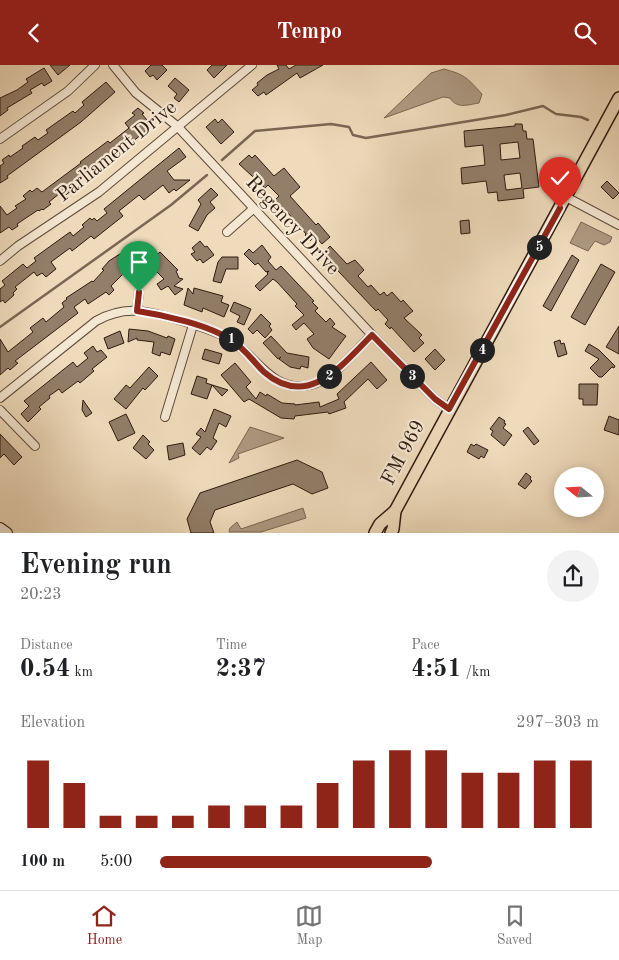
<!DOCTYPE html>
<meta charset="utf-8">
<style>
body{margin:0;font-family:"Old Standard TT",serif;background:#f2f2f2;color:#202124;height:100vh;display:flex;flex-direction:column;font-size:19px;white-space:nowrap}
*{box-sizing:border-box;margin:0}
p{font-size:16px;color:#757577}
.icon{flex:none;width:28px;height:28px;fill:none;stroke:currentColor;stroke-width:2;stroke-linecap:round;stroke-linejoin:round}
.map{position:relative;height:468px;overflow:hidden}
.panel{display:flex;flex-direction:column;background:#fff;flex:1}
.panel>*{flex:none}
.needle{width:32px;rotate:288deg}
.fabs{position:absolute;left:554px;top:402px;display:grid;gap:10px}
.fabs a{display:grid;place-items:center;width:50px;height:50px;border-radius:50%;background:#fff;box-shadow:0 2px 12px #0003;font-size:25px}
.pin{position:absolute;display:grid;place-items:center;width:42px;height:42px;color:#fff;margin:-51px -21px;border-radius:50% 50% 50% 0;rotate:-45deg;box-shadow:0 0 5px #0007}
.pin .icon{rotate:45deg}
.km{position:absolute;width:25px;height:25px;margin:-12px;border-radius:50%;background:#222;color:#fff;font-size:14px;line-height:25px;text-align:center}
.round{display:grid;place-items:center;flex:none;width:52px;height:52px;border-radius:26px;background:#f2f2f2}
.summary{display:flex;align-items:center;justify-content:space-between;height:85px;padding:0 20px}
h1{font-size:28px;font-weight:600;line-height:38px}
.figures{display:grid;grid-template-columns:repeat(3,1fr);gap:8px;height:85px;padding:5px 20px}
.figures div{display:grid;align-content:center}
.figures b{font-size:25px;font-weight:600}
.figures small{font-size:14px;font-weight:400}
.figures p{font-size:14px}
.chart{height:140px;padding:10px 20px}
.chart p{display:flex;justify-content:space-between}
.chart svg{width:100%;height:90px;margin-top:5px;stroke:#8f2418;stroke-width:6}
ul{padding:0 20px;list-style:none;font-size:16px}
li{display:grid;grid-template-columns:80px 60px 1fr;align-items:center;height:38px}
li i{height:12px;border-radius:6px;background:#8f2418}
header{display:flex;justify-content:space-between;align-items:center;height:65px;padding:0 20px;background:#8f2418;color:#fff;font-size:22px;font-weight:600}
.menu{display:flex;justify-content:space-around;align-items:center;height:70px;border-top:1px solid #e0e0e0;background:#fff;font-size:14px;color:#757577}
.menu a{display:grid;justify-items:center;gap:2px}
.menu .current{color:#8f2418}
.map>svg:first-child{display:block}
.water{fill:#ad9981;stroke:#7a6653}
.lines{fill:none;stroke-linecap:round;stroke-linejoin:round}
.stream{stroke:#7a6653;stroke-width:2.5}
.building{fill:#927e69;stroke:#2e1a0f;fill-rule:evenodd}
.street-casing{stroke:#5e4a3a;stroke-width:10}
.secondary-casing{stroke:#2e1a0f;stroke-width:12}
.primary-casing{stroke:#2e1a0f;stroke-width:14}
.street{stroke:#f5e8d3;stroke-width:8}
.secondary{stroke:#f5e8d3;stroke-width:10}
.primary{stroke:#efdbbc;stroke-width:11}
.route-casing{stroke:#fff;stroke-width:10}
.route{stroke:#8f2418;stroke-width:6}
.labels{text-anchor:middle;dominant-baseline:central;stroke-width:4.5;stroke-linejoin:round;paint-order:stroke}
.street-label{font-size:20px;fill:#2e1a0f;stroke:#f5e8d3}
</style>
<header><svg class="icon" aria-label="back" viewBox="0 0 24 24"><path d="M15 5l-7 7 7 7"/></svg>Tempo<svg class="icon" aria-label="search" viewBox="0 0 24 24"><circle cx="10" cy="10" r="6"/><path d="M15 15l6 6"/></svg></header>
<div class="map">
<svg width="619" height="468" viewBox="0 0 619 468">
<rect width="100%" height="100%" fill="#efdbbc"/>
<filter id="stains"><feTurbulence type="fractalNoise" baseFrequency=".004" numOctaves="4"/><feColorMatrix values="0 0 0 0 .2 0 0 0 0 .09 0 0 0 0 .02 0 0 0 .5 -.17"/></filter>
<radialGradient id="worn" r=".72"><stop offset=".6" stop-color="#630" stop-opacity="0"/><stop offset="1" stop-color="#630" stop-opacity=".3"/></radialGradient>
<!-- water -->
<g class="water">
<path d="M 444,4 C 466,10 467,13 482,29 L 479,38 C 467,40 457,44 450,33 L 443,32 L 384,53 L 431,8 Z"/>
<polygon points="581,157 612,172 610,177 604,180 595,176 588,186 570,178"/>
<polygon points="250,362 284,373 238,389 239,393 229,398"/>
<polygon points="303,443 306,453 261,467 229,467 230,463 237,457 241,464"/>
</g>
<g class="lines">
<!-- stream -->
<g class="stream">
<polyline points="222,95 255,66 331,59 349,62 353,70 366,73 506,50 543,41 556,49 581,52 588,55"/>
<polyline points="0,262 171,140 207,110"/>
</g>
</g>
<!-- building -->
<g class="building">
<polygon points="50,0 70,0 58,10"/>
<polygon points="151,0 162,0 167,5 157,15 153,10 150,12 145,6"/>
<polygon points="212,0 227,0 214,13 207,5"/>
<polygon points="277,0 286,0 289,4 296,0 323,0 300,13 297,8 266,30 264,27 258,31 252,25 258,20 257,18 267,10 279,4"/>
<polygon points="44,3 52,16 44,21 42,18 30,25 32,28 7,43 8,45 0,51 0,33 17,25 28,17 26,14"/>
<polygon points="175,13 189,25 179,37 174,33 177,29 168,21"/>
<polygon points="106,17 115,27 81,57 7,111 8,113 0,118 0,101 4,98 2,95 9,90 10,92 23,83 22,81 35,72 38,75 48,68 46,65 73,46 75,48 84,40 82,37"/>
<polygon points="138,43 144,48 142,49 152,61 121,86 119,83 109,91 111,94 91,112 88,107 77,115 80,119 63,132 60,128 49,137 51,139 43,145 42,144 39,146 38,145 17,159 18,161 12,165 9,162 0,168 0,141 7,150 17,143 15,141 26,134 23,131 30,125 32,127 37,123 42,127 81,98 80,97 108,76 110,78 129,63 125,58 135,50 132,48"/>
<polygon points="215,54 218,58 222,54 234,67 221,79 206,62"/>
<path d="M 515,59 L 522,59 L 523,66 L 526,66 L 527,74 L 533,74 L 539,122 L 523,124 L 524,133 L 498,136 L 497,127 L 488,128 L 486,116 L 462,119 L 461,103 L 485,100 L 483,80 L 465,82 L 464,66 L 515,61 ZM 518,77 L 520,93 L 501,95 L 500,79 ZM 520,108 L 522,123 L 506,125 L 504,110 Z"/>
<polygon points="179,83 186,92 167,106 174,115 190,115 176,126 174,124 169,128 163,120 144,135 139,130 119,146 123,151 94,174 91,171 72,186 70,183 51,197 56,204 46,212 42,208 37,211 34,207 15,222 17,224 13,228 14,230 5,238 3,235 0,237 0,224 5,220 2,216 23,199 27,203 36,196 34,193 70,167 73,171 84,162 82,160 90,153 92,155 94,153 97,156 107,148 104,144"/>
<polygon points="249,90 252,93 255,90 274,111 284,103 300,122 290,131 316,160 318,158 330,172 322,179 315,171 310,176 305,170 306,169 288,148 286,150 274,136 279,131 268,120 265,123 239,99"/>
<polygon points="607,116 619,128 613,134 601,122"/>
<polygon points="211,123 218,130 210,137 215,143 207,150 198,166 189,161 201,139 198,135"/>
<polygon points="469,155 470,168 461,169 460,156"/>
<polygon points="200,176 205,182 207,181 214,190 203,198 200,194 197,196 191,189 195,187 192,183"/>
<polygon points="262,180 271,192 268,196 276,205 281,201 314,236 312,237 318,243 315,246 326,257 330,253 335,259 332,262 346,271 329,294 313,283 307,274 314,269 304,258 296,265 292,260 304,250 295,241 297,239 277,217 273,214 260,226 255,221 268,209 267,208 269,206 266,207 258,198 255,200 244,189 249,184 253,188"/>
<polygon points="330,181 347,199 355,195 364,205 358,211 368,222 371,220 380,230 384,227 387,231 392,227 401,237 403,235 413,246 404,253 422,270 419,273 424,278 414,287 391,262 390,264 385,259 388,255 378,244 376,246 322,189"/>
<polygon points="126,185 133,196 126,201 128,204 111,221 114,225 109,230 106,227 88,239 85,234 74,242 78,248 15,296 18,298 10,305 8,303 0,310 0,274 8,287 33,267 30,263 43,253 46,257 64,242 62,238 67,234 66,233 92,216 93,217 104,205 102,204 109,196"/>
<polygon points="160,187 178,205 176,206 179,213 183,214 174,221 183,224 175,230 168,221 161,225 157,219 164,214 154,204 156,202 150,196"/>
<polygon points="572,190 579,195 551,246 543,241"/>
<polygon points="222,192 238,192 238,204 226,204 221,218 213,216 218,197"/>
<polygon points="601,199 615,207 585,260 571,252"/>
<polygon points="188,223 193,229 194,223 223,231 221,237 229,240 224,252 203,243 202,247 184,240"/>
<polygon points="234,237 251,244 244,260 237,257 240,251 230,246"/>
<polygon points="261,249 271,259 269,261 272,265 265,273 257,265 253,269 248,264"/>
<polygon points="619,261 619,289 606,282"/>
<polygon points="129,264 148,266 167,273 168,271 175,274 170,290 161,287 160,291 152,288 154,277 137,275 137,273 128,277"/>
<polygon points="120,266 124,278 108,284 104,273"/>
<polygon points="271,271 287,288 309,292 308,303 301,301 300,304 290,302 279,294 281,292 278,294 263,278"/>
<polygon points="560,275 561,279 564,278 567,289 558,292 554,277"/>
<polygon points="589,279 599,285 615,301 614,303 612,302 602,312 599,312 590,303 599,294 585,286"/>
<polygon points="93,281 97,287 101,285 107,292 92,304 94,306 80,318 78,316 62,328 59,324 49,331 50,333 39,342 41,344 28,357 21,349 29,341 24,336 73,297 77,302 88,293 84,288"/>
<polygon points="205,284 222,289 219,299 202,294"/>
<polygon points="435,284 445,295 435,305 425,294"/>
<polygon points="371,297 387,315 377,324 368,314 344,337 346,343 329,349 328,347 295,351 294,354 281,353 249,334 244,337 221,310 235,298 251,317 246,322 256,334 260,327 266,331 267,329 282,338 295,339 295,340 319,337 320,342 339,334 337,329"/>
<polygon points="149,302 158,311 145,325 143,323 126,344 114,334 126,320 130,323"/>
<polygon points="197,311 207,314 206,318 228,325 222,331 212,320 207,334 191,329"/>
<polygon points="579,319 598,319 597,340 583,340 583,334 579,334"/>
<polygon points="83,335 92,348 86,352 82,345"/>
<polygon points="214,344 231,351 226,362 219,358 213,373 217,376 211,385 207,382 200,390 192,383 201,372 196,369 201,363 205,367"/>
<polygon points="126,349 135,368 118,376 109,357"/>
<polygon points="609,351 619,355 619,370 604,365"/>
<polygon points="499,352 505,356 504,358 506,359 503,363 512,370 504,381 491,370 493,366 490,364"/>
<polygon points="528,362 539,376 534,380 523,366"/>
<polygon points="0,369 22,392 14,400 4,389 0,393"/>
<polygon points="143,370 150,377 148,379 154,385 146,394 133,383"/>
<polygon points="183,378 185,390 169,395 167,381"/>
<polygon points="471,379 474,381 476,379 488,385 484,393 481,391 479,394 467,387"/>
<polygon points="297,395 322,407 328,423 312,429 293,419 215,445 210,457 214,468 191,468 187,454 200,428"/>
<polygon points="526,408 531,412 530,414 532,416 525,424 518,419"/>
</g>
<g class="lines">
<defs>
<g id="street">
<polyline points="113,0 136,28 177,61 372,270 435,334 449,344"/>
<polyline points="0,74 68,26 95,0"/>
<polyline points="566,132 619,160"/>
<polyline points="227,167 253,144"/>
<polyline points="0,196 18,181 99,127 252,0"/>
<polyline points="137,246 139,227"/>
<path d="M 0,333 L 96,256 C 109,249 121,245 136,246 C 157,247 214,264 231,275 C 257,292 273,329 310,320 C 333,315 355,286 372,270"/>
<polyline points="0,345 35,381"/>
<polyline points="165,352 193,260"/>
</g>
<polyline id="secondary" points="0,463 7,468"/>
<g id="primary">
<polyline points="375,468 380,459 395,446 619,33"/>
<polyline points="391,468 393,464 395,446"/>
</g>
</defs>
<!-- street casing -->
<use href="#street" class="street-casing"/>
<!-- secondary casing -->
<use href="#secondary" class="secondary-casing"/>
<!-- primary casing -->
<use href="#primary" class="primary-casing"/>
<!-- street -->
<use href="#street" class="street"/>
<!-- secondary -->
<use href="#secondary" class="secondary"/>
<!-- primary -->
<use href="#primary" class="primary"/>
</g>
<g class="lines">
<defs>
<path id="route" d="M 139,227 L 137,246 C 164,250 209,260 231,275 C 244,283 253,296 264,307 C 308,345 342,300 372,270 L 435,334 L 449,344 L 560,143"/>
</defs>
<!-- route casing -->
<use href="#route" class="route-casing"/>
<!-- route -->
<use href="#route" class="route"/>
</g>
<g class="labels">
<!-- street labels -->
<g class="street-label">
<text transform="translate(117 87) rotate(-39)">Parliament Drive</text>
<text transform="translate(292 161) rotate(47)">Regency Drive</text>
<text transform="translate(404 388) rotate(-62)">FM 969</text>
</g>
</g>
<rect width="100%" height="100%" filter="url(#stains)"/>
<rect width="100%" height="100%" fill="url(#worn)"/>
</svg>
<div class="fabs">
<a><svg class="needle" viewBox="-14 -14 28 28"><path d="M0-13l5 13h-10z" fill="#e53935"/><path d="M0 13l5-13h-10z" fill="#757577"/></svg></a>
</div>
<div class="pin" style="left:139px;top:227px;background:#1e9e55"><svg class="icon" aria-label="arrive" viewBox="0 0 24 24"><path d="M6 21V4h12l-3 4 3 4H6"/></svg></div>
<div class="pin" style="left:560px;top:143px;background:#d93025"><svg class="icon" aria-label="check" viewBox="0 0 24 24"><path d="M5 12l5 5 9-10"/></svg></div>
<b class="km" style="left:231px;top:274px">1</b>
<b class="km" style="left:329px;top:311px">2</b>
<b class="km" style="left:412px;top:311px">3</b>
<b class="km" style="left:482px;top:285px">4</b>
<b class="km" style="left:539px;top:182px">5</b>
</div>
<section class="panel">
<div class="summary"><div><h1>Evening run</h1><p>20:23</p></div><a class="round"><svg class="icon" aria-label="share" viewBox="0 0 24 24"><path d="M12 15V3M7 8l5-5 5 5M5 13v7h14v-7"/></svg></a></div>
<div class="figures">
<div><p>Distance</p><b>0.54<small> km</small></b></div>
<div><p>Time</p><b>2:37</b></div>
<div><p>Pace</p><b>4:51<small> /km</small></b></div>
</div>
<div class="chart"><p><span>Elevation</span>297–303 m</p>
<svg viewBox="0 0 160 44" preserveAspectRatio="none"><path d="M5 44V11M15 44V22M25 44V38M35 44V38M45 44V38M55 44V33M65 44V33M75 44V33M85 44V22M95 44V11M105 44V6M115 44V6M125 44V17M135 44V17M145 44V11M155 44V11"/></svg>
</div>
<ul>
<li><b>100 m</b>5:00<i style="width:62%"></i></li>
</ul>
</section>
<nav class="menu">
<a class="current"><svg class="icon" aria-label="home" viewBox="0 0 24 24"><path d="M3 11l9-7 9 7M6 9v11h12V9"/></svg>Home</a>
<a><svg class="icon" aria-label="map" viewBox="0 0 24 24"><path d="M3 6l6-2 6 2 6-2v14l-6 2-6-2-6 2zM9 4v14M15 6v14"/></svg>Map</a>
<a><svg class="icon" aria-label="saved" viewBox="0 0 24 24"><path d="M7 4h10v16l-5-4-5 4z"/></svg>Saved</a>
</nav>
